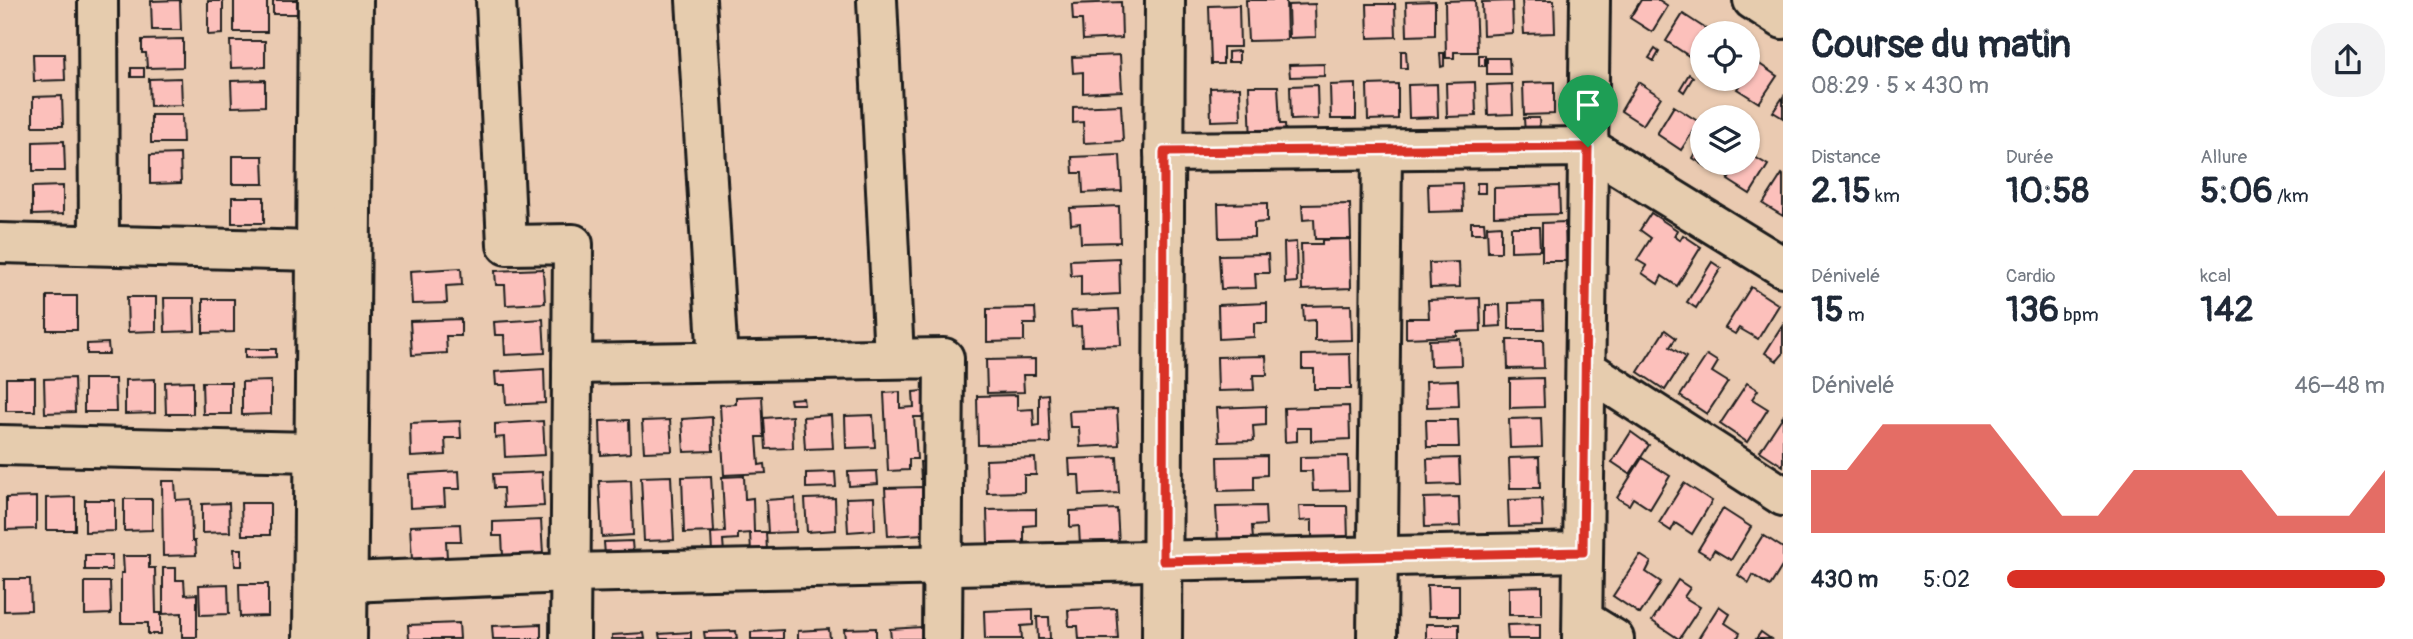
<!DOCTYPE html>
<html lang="fr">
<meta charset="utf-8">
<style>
body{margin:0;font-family:Pangolin,sans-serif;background:#f2f2f3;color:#1f2937;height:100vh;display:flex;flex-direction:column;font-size:26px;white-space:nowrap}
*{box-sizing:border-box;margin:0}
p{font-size:23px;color:#747a83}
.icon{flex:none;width:38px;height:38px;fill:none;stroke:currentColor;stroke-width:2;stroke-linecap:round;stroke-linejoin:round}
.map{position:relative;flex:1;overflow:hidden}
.details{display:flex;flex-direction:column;background:#fff;width:630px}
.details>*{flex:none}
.controls{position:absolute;left:1690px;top:21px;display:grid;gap:14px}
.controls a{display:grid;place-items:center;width:70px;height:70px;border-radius:50%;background:#fff;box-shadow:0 2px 5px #0004;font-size:35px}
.pin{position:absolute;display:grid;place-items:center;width:60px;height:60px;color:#fff;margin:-72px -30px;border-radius:50% 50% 50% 0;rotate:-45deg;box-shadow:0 0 7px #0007}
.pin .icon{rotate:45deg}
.round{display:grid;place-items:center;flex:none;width:74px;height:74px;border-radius:28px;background:#f2f2f3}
.overview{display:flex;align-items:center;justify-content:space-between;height:119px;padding:0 28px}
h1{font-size:38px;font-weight:700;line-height:52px}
.figures{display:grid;grid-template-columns:repeat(3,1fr);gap:10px;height:119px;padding:7px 28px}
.figures div{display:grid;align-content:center}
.figures b{font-size:35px;font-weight:700}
.figures small{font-size:19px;font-weight:400}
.figures p{font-size:19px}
.chart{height:196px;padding:14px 28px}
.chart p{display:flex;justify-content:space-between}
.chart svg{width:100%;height:126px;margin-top:7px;fill:#d93025;opacity:.7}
ul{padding:0 28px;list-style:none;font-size:23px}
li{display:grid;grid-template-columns:112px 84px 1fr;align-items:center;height:52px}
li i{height:18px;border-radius:9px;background:#d93025}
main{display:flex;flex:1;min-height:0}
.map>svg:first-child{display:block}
.building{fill:#fcc0bb;stroke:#1c1c1c;stroke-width:2}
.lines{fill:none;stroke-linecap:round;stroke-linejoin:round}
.minor-casing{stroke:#1c1c1c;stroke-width:44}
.minor{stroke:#e6ccae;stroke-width:38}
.route-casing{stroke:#fff;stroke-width:14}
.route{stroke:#d93025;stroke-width:9}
</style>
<main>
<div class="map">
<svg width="1783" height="639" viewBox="0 0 1783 639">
<rect width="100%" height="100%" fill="#eacab1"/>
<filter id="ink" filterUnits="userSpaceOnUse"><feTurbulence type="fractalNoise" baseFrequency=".0143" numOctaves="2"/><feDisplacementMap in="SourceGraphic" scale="14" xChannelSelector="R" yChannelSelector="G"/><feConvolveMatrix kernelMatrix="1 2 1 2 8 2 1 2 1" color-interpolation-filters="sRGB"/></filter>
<g filter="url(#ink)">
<!-- building -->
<g class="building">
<polygon points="180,0 181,30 152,30 151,1"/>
<rect x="234" y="0" width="33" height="32"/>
<rect x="273" y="0" width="27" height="14"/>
<polygon points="1246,0 1286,0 1287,40 1248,41"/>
<polygon points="1475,0 1477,52 1454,52 1454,58 1446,58 1445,1"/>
<polygon points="1522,0 1554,0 1555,33 1524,34"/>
<polygon points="1641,0 1659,0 1668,6 1652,32 1630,18"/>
<polygon points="208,1 223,1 223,34 208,35"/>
<polygon points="1435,1 1435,35 1407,36 1406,2"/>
<polygon points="1512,1 1513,33 1483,35 1482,2"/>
<polygon points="1121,2 1122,38 1083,40 1082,20 1073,20 1072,4"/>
<polygon points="1315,4 1316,37 1289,38 1288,5"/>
<polygon points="1367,4 1395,4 1396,37 1368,38"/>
<polygon points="1239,5 1240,47 1223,47 1223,64 1211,64 1209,6"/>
<polygon points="1683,14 1706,29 1689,56 1666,41"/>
<polygon points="183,39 183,67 147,68 146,53 142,53 142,40"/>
<polygon points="230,41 265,41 265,67 231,68"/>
<polygon points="1655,49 1659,52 1654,61 1649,58"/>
<polygon points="1239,51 1239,62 1228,62 1228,52"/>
<polygon points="1401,51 1406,51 1407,68 1401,68"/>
<polygon points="1440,53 1444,53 1444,66 1441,67"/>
<polygon points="33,54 64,54 65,80 34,81"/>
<polygon points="1120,55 1122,91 1083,93 1083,72 1073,73 1072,57"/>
<rect x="1479" y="55" width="6" height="11"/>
<polygon points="1487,58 1509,58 1510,74 1487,74"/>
<polygon points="1755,61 1777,76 1759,103 1737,89 1744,79 1748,79 1748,72"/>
<polygon points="1324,64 1324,76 1290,77 1289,65"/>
<rect x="131" y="68" width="13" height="9"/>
<polygon points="1689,74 1693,77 1684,92 1680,89"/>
<polygon points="181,78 182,105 150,106 149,79"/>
<polygon points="265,80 265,106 232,107 231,81"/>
<polygon points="1475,82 1476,116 1447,117 1446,83"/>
<polygon points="1554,82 1554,114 1524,115 1523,83"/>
<polygon points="1638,82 1661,97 1643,125 1621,111"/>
<polygon points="1356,84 1356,119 1331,119 1330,85"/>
<polygon points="1398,84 1398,119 1368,120 1367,85"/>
<polygon points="1437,84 1438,117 1409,118 1408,85"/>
<polygon points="1512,84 1513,114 1488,115 1487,85"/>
<polygon points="1317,85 1318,119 1291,120 1290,86"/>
<polygon points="1249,86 1278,86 1280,124 1285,124 1286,142 1251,144"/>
<polygon points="1240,87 1241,120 1211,121 1210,88"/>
<polygon points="62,96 63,126 33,126 33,97"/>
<polygon points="1783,97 1783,118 1773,112"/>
<polygon points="1121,105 1123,141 1084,143 1083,122 1073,123 1073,107"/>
<polygon points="1674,106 1699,122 1681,150 1657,134"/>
<polygon points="151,115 182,115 183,143 151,143"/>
<polygon points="1524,118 1539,118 1540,133 1525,134"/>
<polygon points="64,141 65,171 33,171 33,142"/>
<polygon points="1703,143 1703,163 1722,163 1716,173 1693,158"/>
<polygon points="1748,153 1768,165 1750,194 1728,180 1738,163 1748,163"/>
<polygon points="180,154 181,183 150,184 150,155"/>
<polygon points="1120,155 1122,191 1083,193 1082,173 1073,173 1072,157"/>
<polygon points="232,156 263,156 264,184 232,184"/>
<polygon points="1782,174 1783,175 1783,216 1763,204"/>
<polygon points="1462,183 1463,211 1429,212 1428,184"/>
<rect x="1477" y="183" width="8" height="10"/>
<polygon points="63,186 63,214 32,215 32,187"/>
<polygon points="1559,186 1560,214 1494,216 1494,188"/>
<rect x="232" y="197" width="32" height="26"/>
<polygon points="1267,203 1267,222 1254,223 1254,237 1219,238 1218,204"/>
<polygon points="1350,204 1351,239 1315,239 1314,219 1303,220 1302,205"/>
<polygon points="1119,206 1120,242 1081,243 1080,223 1071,224 1070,208"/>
<polygon points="1651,213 1677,230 1674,236 1680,240 1683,235 1701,247 1677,286 1662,276 1658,284 1642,273 1647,266 1637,260 1651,238 1640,230"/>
<polygon points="1471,222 1484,222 1485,233 1471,233"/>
<polygon points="1565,222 1566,261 1542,261 1542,223"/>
<polygon points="1501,225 1501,252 1488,252 1487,226"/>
<polygon points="1511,227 1539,227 1540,250 1511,251"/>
<polygon points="1350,239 1351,288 1302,290 1301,244 1322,244 1322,240"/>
<polygon points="1296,242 1297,282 1285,283 1284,243"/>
<polygon points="1268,254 1269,273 1255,273 1256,288 1221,289 1219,255"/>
<polygon points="1119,258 1120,294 1081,296 1081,275 1071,276 1070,260"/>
<polygon points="1459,262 1460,287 1430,288 1429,263"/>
<polygon points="1712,262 1721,268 1696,308 1687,302"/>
<polygon points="461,268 462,285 446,286 447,303 412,304 410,271"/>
<polygon points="543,269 545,303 506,305 505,285 496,285 495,271"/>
<polygon points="1751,287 1779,305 1758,339 1739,328 1735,334 1725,328"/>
<rect x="47" y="296" width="30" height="34"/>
<polygon points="127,297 156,297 156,331 128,332"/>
<polygon points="164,298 194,298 195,331 165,332"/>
<polygon points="1480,298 1481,331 1457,332 1457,336 1406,338 1406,318 1429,318 1428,300"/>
<polygon points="203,299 234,299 234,332 203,333"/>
<polygon points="1543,302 1544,329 1509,329 1509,303"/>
<polygon points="1267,303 1267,323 1254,323 1254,337 1219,339 1218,305"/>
<polygon points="1351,305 1352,340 1315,341 1315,320 1304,321 1303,306"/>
<polygon points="1486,305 1500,305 1501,326 1486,327"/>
<polygon points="1035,308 1036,324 1024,324 1024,341 987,342 987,309"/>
<polygon points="1119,309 1121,345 1082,346 1081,326 1072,327 1071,311"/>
<polygon points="461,319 461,336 446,336 447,353 412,355 410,321"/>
<polygon points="543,319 545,353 505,355 504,335 495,335 494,322"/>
<polygon points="1783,325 1783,354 1777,361 1765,353"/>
<polygon points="1665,330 1676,338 1670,347 1686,357 1665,390 1638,372"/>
<polygon points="1460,339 1461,365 1430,366 1429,340"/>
<polygon points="1507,340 1543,340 1544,368 1508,369"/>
<polygon points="108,343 109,354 87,354 87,344"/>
<polygon points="245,349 276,349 276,357 245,358"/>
<polygon points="1350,354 1351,389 1314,389 1314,369 1302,369 1302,355"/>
<polygon points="1707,355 1718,362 1712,372 1728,382 1707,414 1680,396"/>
<polygon points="1266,356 1267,375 1253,375 1254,390 1218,391 1217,357"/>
<polygon points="1035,359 1035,375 1023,375 1024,392 987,393 986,360"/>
<polygon points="544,369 545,403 506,405 505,385 496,385 495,372"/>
<rect x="6" y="378" width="29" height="33"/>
<polygon points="74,378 75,412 45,413 44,379"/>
<polygon points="1543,378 1544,407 1510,408 1510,379"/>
<polygon points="84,379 115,379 116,412 84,412"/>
<polygon points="155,379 155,413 125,414 125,380"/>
<polygon points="1458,380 1459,406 1427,407 1426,381"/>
<polygon points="193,381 193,414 166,414 165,382"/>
<polygon points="271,381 271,414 242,415 242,382"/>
<polygon points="202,382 231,382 231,414 203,414"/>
<polygon points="1747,383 1758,390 1752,399 1768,409 1747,442 1720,424"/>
<polygon points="923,391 924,417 914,417 917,459 909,459 909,470 888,471 884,393 900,392 900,408 914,407 913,392"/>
<polygon points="1048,394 1050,443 978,445 977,396 1017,395 1017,410 1033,409 1034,426 1039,425 1039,395"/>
<polygon points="762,396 764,437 757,437 759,465 765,464 766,473 724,475 720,405 736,404 736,397"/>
<polygon points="803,398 804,404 791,404 790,399"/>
<polygon points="1266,406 1266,425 1253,426 1254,441 1219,442 1217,408"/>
<polygon points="1349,406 1350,439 1311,441 1311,428 1297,428 1297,441 1285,442 1284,408"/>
<polygon points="1117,409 1119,445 1080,447 1079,427 1070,427 1069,411"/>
<polygon points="831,415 833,448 805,449 803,417"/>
<polygon points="873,415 875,447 846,448 845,416"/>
<polygon points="792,416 793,448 766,449 764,418"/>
<polygon points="1783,416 1783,466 1760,451"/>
<polygon points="712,417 713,451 684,452 682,419"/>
<polygon points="1541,418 1542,447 1510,448 1509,419"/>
<polygon points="629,420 630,453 601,455 600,421"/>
<polygon points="670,420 672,451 644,452 642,421"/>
<polygon points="1426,420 1458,420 1459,447 1427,447"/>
<polygon points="460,421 461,438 445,438 446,455 411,457 410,423"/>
<polygon points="543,421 545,455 505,457 504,437 495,438 495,424"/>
<polygon points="1631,432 1649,445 1630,474 1612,462"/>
<polygon points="1267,456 1267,475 1254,476 1254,490 1219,491 1218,457"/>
<polygon points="1348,456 1349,490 1313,491 1312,471 1300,471 1300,457"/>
<polygon points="1117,457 1119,493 1080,495 1079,475 1070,475 1069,459"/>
<polygon points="1539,457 1540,488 1510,488 1509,458"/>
<polygon points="1035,458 1036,475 1024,475 1024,492 987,493 986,460"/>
<polygon points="1459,458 1460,484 1428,485 1427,459"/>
<polygon points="1642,458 1670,476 1650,509 1633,498 1629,505 1617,498"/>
<polygon points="920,462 929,462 930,479 921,479"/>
<polygon points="459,471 460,489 444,489 445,506 410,508 409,474"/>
<polygon points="877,471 878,484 849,486 848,472"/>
<polygon points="542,472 544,506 504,508 503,488 494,488 493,474"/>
<polygon points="835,472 836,487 806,488 806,473"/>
<polygon points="671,476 674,540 644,541 641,477"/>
<polygon points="711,476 714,532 684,533 682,477"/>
<polygon points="744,476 745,499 753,498 754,532 766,532 767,551 751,552 750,533 738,534 738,539 723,540 724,553 712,553 711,533 725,532 722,477"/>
<polygon points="631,480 633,535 602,537 599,481"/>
<polygon points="162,481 175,481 176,500 191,499 192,541 195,541 196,555 163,556"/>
<polygon points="1684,483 1712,501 1692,534 1675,523 1671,531 1659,523"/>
<polygon points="922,487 924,534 888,536 885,488"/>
<polygon points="36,497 36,529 6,530 6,498"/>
<polygon points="75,497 75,530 46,530 46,498"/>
<polygon points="874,497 875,530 848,532 846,498"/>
<polygon points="1459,497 1460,526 1425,527 1424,498"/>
<polygon points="795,498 796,532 768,533 766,500"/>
<polygon points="835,498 836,530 807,532 805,499"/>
<polygon points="124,499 152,499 152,530 124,531"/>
<polygon points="1542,499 1543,526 1509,527 1508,500"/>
<polygon points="85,500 115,500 115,531 85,532"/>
<polygon points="229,503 230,532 202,533 202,504"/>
<polygon points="241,503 270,503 270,535 242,535"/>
<polygon points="1265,506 1266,525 1252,526 1253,540 1218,541 1216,507"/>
<polygon points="1299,506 1347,506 1348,540 1312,541 1312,520 1300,521"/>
<polygon points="1036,509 1036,525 1024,526 1024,543 988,543 987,510"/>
<polygon points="1117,509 1119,545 1080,546 1079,526 1070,527 1070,511"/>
<polygon points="1723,509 1751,527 1731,560 1714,550 1710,557 1698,550"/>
<polygon points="541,520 543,554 503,556 502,536 493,536 493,522"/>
<polygon points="460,524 461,541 446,541 447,558 412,560 410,526"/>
<polygon points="1763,535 1783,548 1783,565 1770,586 1753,575 1749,583 1738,575"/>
<polygon points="632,541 633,554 605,555 604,542"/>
<polygon points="234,549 242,549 242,566 235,566"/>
<rect x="85" y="555" width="27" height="15"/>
<polygon points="1640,555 1651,562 1646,572 1661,582 1640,614 1613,596"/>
<polygon points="123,556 149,556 149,568 155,568 156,613 161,613 161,634 148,634 148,623 121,623 121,573 124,573"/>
<polygon points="163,568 176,568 176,580 184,580 185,595 197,594 197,637 182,637 182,613 163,614"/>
<polygon points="4,579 30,579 31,610 4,611"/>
<polygon points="1678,580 1690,588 1684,597 1700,607 1679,639 1652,621"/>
<polygon points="85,582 110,582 111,614 85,615"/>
<polygon points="228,584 229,614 200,615 199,585"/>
<polygon points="239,584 268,584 268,616 240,617"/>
<polygon points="1427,585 1459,585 1459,616 1428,616"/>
<polygon points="1542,586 1542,615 1509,615 1509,587"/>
<polygon points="1719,606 1730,614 1725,623 1740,633 1737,639 1698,639"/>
<polygon points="1116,608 1118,639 1079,639 1078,626 1069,626 1068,610"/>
<polygon points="1033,609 1033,625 1021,626 1022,639 985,639 984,611"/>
<polygon points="1037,617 1049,617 1050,639 1038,639"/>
<polygon points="459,623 460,639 409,639 408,625"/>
<polygon points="541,624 541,639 493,639 492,626"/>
<rect x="1426" y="624" width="33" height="15"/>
<polygon points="1540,624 1540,639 1508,639 1507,625"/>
<polygon points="922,627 923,639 891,639 890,629"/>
<polygon points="876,628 876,639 845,639 844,629"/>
<polygon points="829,629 830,639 798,639 798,631"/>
<polygon points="783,630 783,639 751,639 751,632"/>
<polygon points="736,631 737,639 705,639 704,632"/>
<polygon points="691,632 691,639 660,639 659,634"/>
<polygon points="1761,632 1771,639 1756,639"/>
<polygon points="644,633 645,639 612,639 612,635"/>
</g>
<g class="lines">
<defs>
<g id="minor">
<polyline points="98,0 99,245"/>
<polyline points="496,0 507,245 573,244 570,639"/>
<polyline points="696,0 718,361"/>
<polyline points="877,0 894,358"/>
<polyline points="1753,0 1783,19"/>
<polyline points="1164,152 1588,147 1783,267"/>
<polyline points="0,243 316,251"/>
<polyline points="572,364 944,358 942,639"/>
<polyline points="1586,369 1783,496"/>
<polyline points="0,445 314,452"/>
<polyline points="348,582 570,573 1583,552"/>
<polyline points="1583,620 1614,639"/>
<polyline points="313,639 318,0"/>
<polyline points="347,639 353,0"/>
<polyline points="1162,639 1165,0"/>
<polyline points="1377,639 1382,150"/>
<polyline points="1582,639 1590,0"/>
</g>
</defs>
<!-- minor casing -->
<use href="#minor" class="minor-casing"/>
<!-- minor -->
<use href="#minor" class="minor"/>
</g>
</g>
<g class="lines" filter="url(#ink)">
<defs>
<polygon id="route" points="1588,147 1583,552 1163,561 1164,152"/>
</defs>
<!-- route casing -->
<use href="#route" class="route-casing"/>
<!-- route -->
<use href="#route" class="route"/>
</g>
</svg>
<div class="controls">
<a><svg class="icon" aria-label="locate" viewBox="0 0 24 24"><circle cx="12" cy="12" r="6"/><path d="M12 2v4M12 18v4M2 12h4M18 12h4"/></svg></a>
<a><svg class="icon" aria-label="layers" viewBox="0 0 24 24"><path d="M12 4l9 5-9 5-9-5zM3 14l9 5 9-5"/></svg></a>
</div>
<div class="pin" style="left:1588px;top:147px;background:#1e9e55"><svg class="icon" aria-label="arrive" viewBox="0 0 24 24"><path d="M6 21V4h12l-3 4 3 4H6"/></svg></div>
</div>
<section class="details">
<div class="overview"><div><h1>Course du matin</h1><p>08:29 · 5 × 430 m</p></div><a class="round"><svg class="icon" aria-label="share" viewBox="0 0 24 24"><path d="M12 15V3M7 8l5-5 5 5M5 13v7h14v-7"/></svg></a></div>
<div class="figures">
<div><p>Distance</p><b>2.15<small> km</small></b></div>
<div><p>Durée</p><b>10:58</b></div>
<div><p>Allure</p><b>5:06<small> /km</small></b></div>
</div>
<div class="figures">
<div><p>Dénivelé</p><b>15<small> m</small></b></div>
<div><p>Cardio</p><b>136<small> bpm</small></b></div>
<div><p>kcal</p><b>142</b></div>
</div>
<div class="chart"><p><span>Dénivelé</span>46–48 m</p>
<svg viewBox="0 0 160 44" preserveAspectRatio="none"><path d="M0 44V22L10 22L20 6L30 6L40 6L50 6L60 22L70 38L80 38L90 22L100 22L110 22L120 22L130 38L140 38L150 38L160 22V44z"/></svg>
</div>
<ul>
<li><b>430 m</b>5:02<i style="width:100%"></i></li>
</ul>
</section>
</main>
